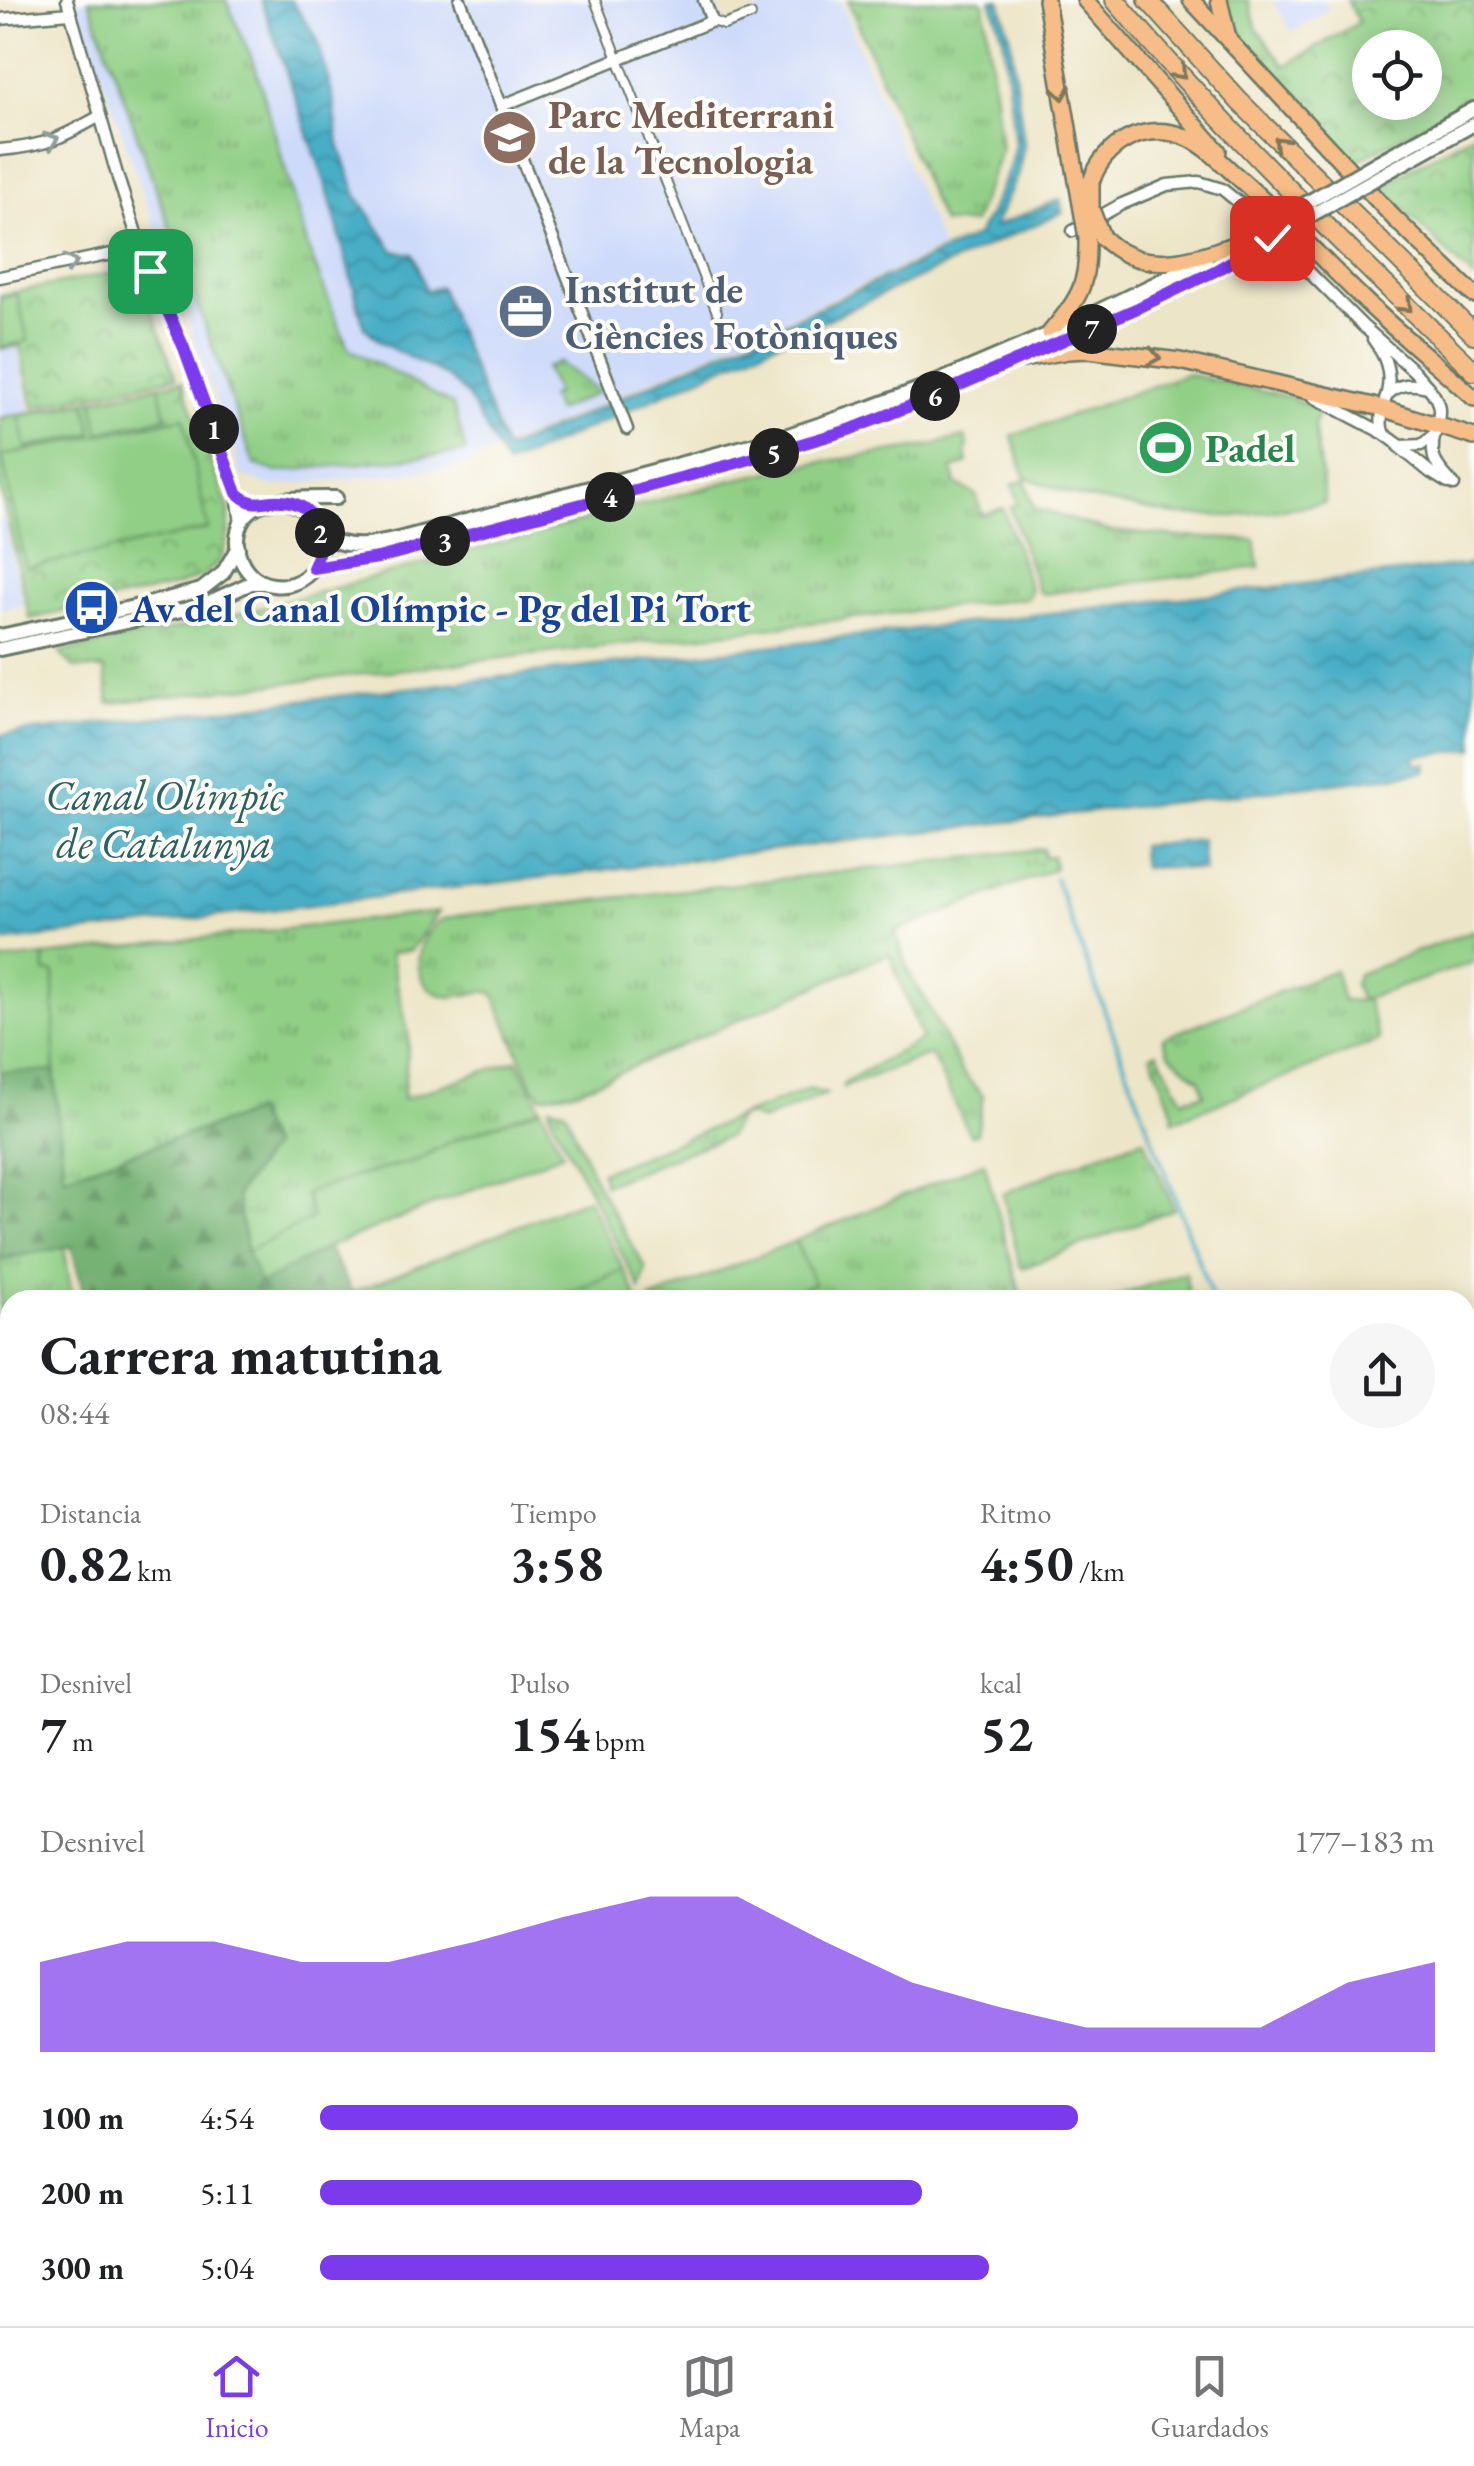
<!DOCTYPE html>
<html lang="es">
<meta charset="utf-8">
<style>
body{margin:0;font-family:"EB Garamond",serif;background:#f6f6f6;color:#202124;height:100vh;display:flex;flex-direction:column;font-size:38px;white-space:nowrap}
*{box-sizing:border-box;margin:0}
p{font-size:32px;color:#757577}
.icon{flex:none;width:55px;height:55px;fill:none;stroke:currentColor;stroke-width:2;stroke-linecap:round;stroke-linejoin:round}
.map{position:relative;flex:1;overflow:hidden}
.side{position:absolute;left:0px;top:1290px;width:1475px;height:1038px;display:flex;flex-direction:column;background:#fff;border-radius:30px 30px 0 0;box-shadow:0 5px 25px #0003}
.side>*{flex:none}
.controls{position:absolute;left:1352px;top:30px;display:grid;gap:20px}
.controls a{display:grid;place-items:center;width:90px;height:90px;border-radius:50%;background:#fff;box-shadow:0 5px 25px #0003;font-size:50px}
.pin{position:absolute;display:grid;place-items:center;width:85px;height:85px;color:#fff;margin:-42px;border-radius:20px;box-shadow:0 5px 15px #0006}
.km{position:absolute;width:50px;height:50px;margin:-25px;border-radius:50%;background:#222;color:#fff;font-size:28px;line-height:50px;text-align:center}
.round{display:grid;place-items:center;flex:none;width:105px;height:105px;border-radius:52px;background:#f6f6f6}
.headline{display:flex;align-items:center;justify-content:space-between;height:170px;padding:0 40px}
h1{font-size:55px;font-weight:700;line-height:75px}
.metrics{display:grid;grid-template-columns:repeat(3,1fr);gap:15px;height:170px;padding:10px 40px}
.metrics div{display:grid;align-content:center}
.metrics b{font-size:50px;font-weight:700}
.metrics small{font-size:28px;font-weight:400}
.metrics p{font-size:28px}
.chart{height:280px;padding:20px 40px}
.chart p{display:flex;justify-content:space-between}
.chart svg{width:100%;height:180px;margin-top:10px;fill:#7c3aed;opacity:.7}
ul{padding:0 40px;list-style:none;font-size:32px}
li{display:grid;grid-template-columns:160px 120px 1fr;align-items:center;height:75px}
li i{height:25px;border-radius:12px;background:#7c3aed}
.tab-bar{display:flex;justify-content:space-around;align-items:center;height:140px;border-top:2px solid #e0e0e0;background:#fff;font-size:28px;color:#757577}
.tab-bar a{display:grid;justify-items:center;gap:5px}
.tab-bar .active{color:#7c3aed}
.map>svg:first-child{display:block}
.built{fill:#cedafa}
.grass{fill:url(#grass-tufts);stroke:#58865d;stroke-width:2.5}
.forest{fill:url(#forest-firs);stroke:#4a7854;stroke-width:2.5}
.park{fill:url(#park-crowns);stroke:#58865d;stroke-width:2.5;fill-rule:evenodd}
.garden{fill:#91cf86;stroke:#58865d;stroke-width:2.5}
.water{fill:url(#water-waves);stroke:#33767d;stroke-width:2.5}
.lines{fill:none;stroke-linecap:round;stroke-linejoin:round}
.stream{stroke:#47aec6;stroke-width:4}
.pedestrian-casing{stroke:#677867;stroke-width:12}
.minor-casing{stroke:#677867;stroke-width:15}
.tertiary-casing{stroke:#677867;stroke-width:18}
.trunk-casing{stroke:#677867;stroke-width:20}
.motorway-casing{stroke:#677867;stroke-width:22}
.pedestrian{stroke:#fff;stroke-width:8}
.minor{stroke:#fff;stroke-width:10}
.tertiary{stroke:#fff;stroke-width:12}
.trunk{stroke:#f7bd88;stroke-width:15}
.motorway{stroke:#f7bd88;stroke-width:18}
.tertiary-bridge-casing{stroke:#677867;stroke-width:18;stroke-linecap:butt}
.trunk-bridge-casing{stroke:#677867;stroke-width:20;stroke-linecap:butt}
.tertiary-bridge{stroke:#fff;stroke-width:12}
.trunk-bridge{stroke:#f7bd88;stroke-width:15}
.oneway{stroke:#80775a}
.oneway2{stroke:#8f9e9a}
.route-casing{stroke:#fff;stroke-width:20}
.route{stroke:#7c3aed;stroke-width:12}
.labels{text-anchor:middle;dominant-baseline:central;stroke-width:8;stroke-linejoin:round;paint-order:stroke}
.education-label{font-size:40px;font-weight:bold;fill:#785e54;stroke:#fdfcf7;text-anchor:start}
.service-label{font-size:40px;font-weight:bold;fill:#4e5e75;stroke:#fdfcf7;text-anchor:start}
.leisure-label{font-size:40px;font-weight:bold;fill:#27864d;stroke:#fdfcf7;text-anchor:start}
.transit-label{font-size:40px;font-weight:bold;fill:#164399;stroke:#fdfcf7;text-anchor:start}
.water-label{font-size:42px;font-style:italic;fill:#2b5f60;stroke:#fdfcf7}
</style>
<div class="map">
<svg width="1474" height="2326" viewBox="0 0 1474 2326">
<defs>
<pattern id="grass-tufts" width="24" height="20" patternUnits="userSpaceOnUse" patternTransform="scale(2.5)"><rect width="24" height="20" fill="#91cf86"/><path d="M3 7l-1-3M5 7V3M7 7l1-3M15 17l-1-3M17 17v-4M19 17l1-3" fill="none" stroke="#76a96e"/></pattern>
<pattern id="forest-firs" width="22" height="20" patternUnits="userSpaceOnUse" patternTransform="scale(2.5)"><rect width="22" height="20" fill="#74b273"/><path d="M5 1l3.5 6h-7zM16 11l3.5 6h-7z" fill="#5f925f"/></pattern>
<pattern id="park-crowns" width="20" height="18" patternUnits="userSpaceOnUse" patternTransform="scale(2.5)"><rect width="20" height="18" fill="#91cf86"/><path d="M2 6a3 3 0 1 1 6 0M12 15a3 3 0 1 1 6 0" fill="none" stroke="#76a96e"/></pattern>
<pattern id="water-waves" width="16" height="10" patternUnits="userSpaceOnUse" patternTransform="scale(2.5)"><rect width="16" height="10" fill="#47aec6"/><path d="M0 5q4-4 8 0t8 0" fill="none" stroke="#3b8fa2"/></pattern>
</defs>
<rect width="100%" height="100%" fill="#fdfcf7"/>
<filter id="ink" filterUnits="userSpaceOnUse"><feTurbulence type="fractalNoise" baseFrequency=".01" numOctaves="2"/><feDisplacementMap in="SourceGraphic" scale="20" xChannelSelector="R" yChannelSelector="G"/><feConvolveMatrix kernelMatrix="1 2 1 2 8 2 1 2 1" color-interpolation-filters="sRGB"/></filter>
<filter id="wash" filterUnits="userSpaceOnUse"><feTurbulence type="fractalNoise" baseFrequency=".0048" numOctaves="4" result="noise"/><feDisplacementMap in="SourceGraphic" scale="40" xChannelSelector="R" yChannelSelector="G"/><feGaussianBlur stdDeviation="2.25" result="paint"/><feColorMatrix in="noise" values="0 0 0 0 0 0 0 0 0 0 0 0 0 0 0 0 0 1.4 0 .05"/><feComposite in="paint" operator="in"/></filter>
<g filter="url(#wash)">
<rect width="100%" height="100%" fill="#ede5c7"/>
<!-- built -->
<g class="built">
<polygon points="75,0 714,0 724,25 783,0 840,0 942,248 459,468 271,486 242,476"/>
<polygon points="1272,0 1322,0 1329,10 1292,32"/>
<polygon points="18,348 30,410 0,417 0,350"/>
<polygon points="0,503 24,605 0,610"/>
<polygon points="10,1846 10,1945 0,1949 0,1849"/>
</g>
<!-- grass -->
<g class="grass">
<polygon points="89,0 226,0 255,66 309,251 348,348 453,405 466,452 277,472 254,464"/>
<polygon points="848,0 981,0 984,3 1001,150 973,223 942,223"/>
<polygon points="560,362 561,364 599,392 557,411 550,397 556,393 545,368"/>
<polygon points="965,437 968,446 966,450 968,463 952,469 956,484 976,495 982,515 1003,508 1031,591 1027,598 109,703 105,669 74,668 59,652 204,623 733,480 802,465 923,447"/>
<polygon points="1025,480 1034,508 1108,531 1181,537 1255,540 1259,567 1043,594 1038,591 1010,507 1018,504 1013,484"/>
<path d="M 1043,849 L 1044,857 L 1052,856 L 1054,869 L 895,932 L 911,977 L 925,999 L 962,1072 L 983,1096 L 977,1134 L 970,1135 L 931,1054 L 843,1087 L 845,1082 L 922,1039 L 889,954 L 579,1090 L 540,1096 L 538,1090 L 535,1091 L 493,993 C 477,988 461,1000 445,996 C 408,987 413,938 441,920 C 446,918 451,918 456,916 Z"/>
<polygon points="438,912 411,950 390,953 409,1036 403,1099 517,1060 541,1108 449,1142 417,1160 354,1177 305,1194 313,1218 247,1252 236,1195 271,1147 255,1112 63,1176 54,1071 54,974 45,972 44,956"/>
<polygon points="1335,970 1343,1001 1367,1000 1379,1040 1173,1121 1173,1111 1151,1055 1157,1052 1183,1099 1204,1094 1199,1079 1169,1054 1163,1038"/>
<polygon points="809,1089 826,1094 761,1121 747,1115 737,1120 728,1137 673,1157 604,1185 601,1172"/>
<polygon points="549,1106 565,1109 597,1185 646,1269 640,1289 550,1114"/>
<polygon points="1144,1139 1174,1209 1023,1268 1020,1266 1003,1194 1093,1156"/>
<polygon points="984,1162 1022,1300 776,1300 814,1283 795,1241"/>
<polygon points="64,1247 73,1300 10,1300 10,1350 0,1352 0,1259"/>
<polygon points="624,1270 638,1300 550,1300"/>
<polygon points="1465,1374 1474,1374 1474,1495 1465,1498"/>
<polygon points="754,2318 844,2318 845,2326 703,2326"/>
</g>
<!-- forest -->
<g class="forest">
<polygon points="54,1071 64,1176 255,1112 271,1147 236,1195 247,1252 260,1283 328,1247 356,1300 86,1300 71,1246 0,1259 0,1072"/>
<polygon points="10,1659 10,1812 1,1815 0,1663"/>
<polygon points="10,2217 10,2297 0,2299 0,2218"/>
</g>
<!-- park -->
<g class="park">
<path d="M 1226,0 L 1248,0 L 1257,29 L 1285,66 L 1359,22 L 1347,0 L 1474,0 L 1474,97 L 1353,163 L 1239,44 L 1232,30 ZM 1370,48 L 1425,48 L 1425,102 L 1370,102 Z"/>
<polygon points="1474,133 1474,279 1380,186"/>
<polygon points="137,268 176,377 33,407 20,346 0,349 0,295"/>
<polygon points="182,381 229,510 228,535 221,559 205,575 176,586 30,619 0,486 0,418"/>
<polygon points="10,1350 10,1659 0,1663 0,1352"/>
</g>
<!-- garden -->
<g class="garden">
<polygon points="17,294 28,341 0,347 0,298"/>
<polygon points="1187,374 1290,397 1319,410 1314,425 1325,503 1233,516 1177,515 1079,497 1025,477 1012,436"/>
<polygon points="159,386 166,417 99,432 93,400"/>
<polygon points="86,402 93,433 26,448 19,416"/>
<polygon points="184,417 208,529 26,568 2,456"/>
<polygon points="1474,930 1474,962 1361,1000 1354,984 1358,974"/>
<polygon points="44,956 45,972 54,973 54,1071 0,1072 0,961"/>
<polygon points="541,1108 563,1153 328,1247 260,1284 247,1252 312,1218 305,1193 354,1177 417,1160 449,1142"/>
<polygon points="587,1198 624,1270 550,1300 356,1300 354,1292"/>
<polygon points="795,1241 814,1283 776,1300 649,1300"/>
<polygon points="1185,1272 1189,1295 1192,1300 1108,1300"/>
<polygon points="1474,1747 1474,1911 1465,1915 1465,1751"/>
<polygon points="844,2318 951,2318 952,2326 845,2326"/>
</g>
<!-- water -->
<g class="water">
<polygon points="261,0 291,0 317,38 333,97 339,145 357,196 394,251 413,254 426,291 440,287 505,450 976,236 987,218 1009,169 1015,144 1003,37 991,0 1000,0 1010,35 1024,144 1018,174 994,227 1060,199 1063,212 506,466 467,395 446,376 381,343 364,327 327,188"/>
<polygon points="1474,564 1474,749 1415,756 1415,764 1427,764 1426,772 0,942 0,735"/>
<polygon points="1201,840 1204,871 1165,867 1143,868 1140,846"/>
</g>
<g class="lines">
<!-- stream -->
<polyline class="stream" points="1055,878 1213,1300"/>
</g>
</g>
<g filter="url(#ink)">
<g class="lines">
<defs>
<g id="pedestrian">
<polyline points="595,0 717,312"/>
<polyline points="712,21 724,25 751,15"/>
</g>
<g id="minor">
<polyline points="67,0 118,178 141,248 185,347 205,402 237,493 241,524"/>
<polyline points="460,0 627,429"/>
<polyline points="0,19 70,13"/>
<polyline points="501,106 712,21 704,0"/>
<path d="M 0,150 C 46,146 61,138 100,116"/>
<polyline points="1073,231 1122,204 1167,185 1199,182 1222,189 1244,207 1363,326 1414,371 1428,387"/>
<polyline points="0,277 141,248"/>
<path d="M 1373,339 C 1385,355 1392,372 1387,393 C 1383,408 1379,417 1383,433"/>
<path d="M 1387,395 C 1399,383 1411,383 1428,387 C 1453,415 1427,430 1434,458 C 1437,468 1447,477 1454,485"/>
<polyline points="1314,397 1383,433 1401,446 1421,445 1435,435"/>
<polyline points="1398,446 1430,472 1448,483"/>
<polyline points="1465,1364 1474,1360"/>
<polyline points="0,1966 10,1961"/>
<polyline points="132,2318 133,2326"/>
<polyline points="1341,2318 1344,2326"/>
</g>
<g id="tertiary">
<polyline points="1378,162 1474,109"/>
<polyline points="1382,175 1474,124"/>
<path d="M 280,500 C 344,514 326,592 273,585 C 238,581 223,530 253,509 C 269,497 315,498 336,498"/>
<path d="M 320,533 C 346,552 372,545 402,538 L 788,435 L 869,408 L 932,384 L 1061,329 L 1206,259"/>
<polyline points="313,567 378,558 733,464 849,430 1087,331 1215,271 1257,246"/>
<polyline points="0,636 148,604 201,590 223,573 238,547"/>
<polyline points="0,649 201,606 251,583 261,583"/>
</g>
<g id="trunk">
<polyline points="1046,0 1078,187"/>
<polyline points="1085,0 1218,151"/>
<polyline points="1191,0 1394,218 1474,295"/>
<polyline points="1219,0 1228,38"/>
<path d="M 1091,182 C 1104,144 1143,122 1183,136 C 1203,143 1217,158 1232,172 C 1277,211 1317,254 1359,295 C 1395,331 1436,363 1474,398"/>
<path d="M 1102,237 C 1140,276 1191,261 1235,244"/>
<path d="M 1050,333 C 1080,297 1088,286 1087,238"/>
<polyline points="1023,359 1068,351 1088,350 1180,361 1382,408 1474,437"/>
</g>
<g id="motorway">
<path d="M 1115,0 C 1225,131 1351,252 1474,371"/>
<polyline points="1148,0 1239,101 1474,334"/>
</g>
</defs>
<!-- pedestrian casing -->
<use href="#pedestrian" class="pedestrian-casing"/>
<!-- minor casing -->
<use href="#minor" class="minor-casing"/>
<!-- tertiary casing -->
<use href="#tertiary" class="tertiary-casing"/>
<!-- trunk casing -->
<use href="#trunk" class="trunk-casing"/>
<!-- motorway casing -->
<use href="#motorway" class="motorway-casing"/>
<!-- pedestrian -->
<use href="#pedestrian" class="pedestrian"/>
<!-- minor -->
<use href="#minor" class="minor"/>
<!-- tertiary -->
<use href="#tertiary" class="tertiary"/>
<!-- trunk -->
<use href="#trunk" class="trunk"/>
<!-- motorway -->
<use href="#motorway" class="motorway"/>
<defs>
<g id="tertiary-bridge">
<polyline points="1235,244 1378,162"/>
<polyline points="1257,246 1382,175"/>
</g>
<g id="trunk-bridge">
<polyline points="1091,182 1091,209 1102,237"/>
<polyline points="1078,187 1087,238"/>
</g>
</defs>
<!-- tertiary-bridge casing -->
<use href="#tertiary-bridge" class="tertiary-bridge-casing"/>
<!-- trunk-bridge casing -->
<use href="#trunk-bridge" class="trunk-bridge-casing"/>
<!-- tertiary-bridge -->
<use href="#tertiary-bridge" class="tertiary-bridge"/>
<!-- trunk-bridge -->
<use href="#trunk-bridge" class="trunk-bridge"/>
</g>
<!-- one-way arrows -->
<defs><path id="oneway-chevron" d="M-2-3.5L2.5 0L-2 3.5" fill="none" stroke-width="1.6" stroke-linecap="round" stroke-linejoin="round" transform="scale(2.5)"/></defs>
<g class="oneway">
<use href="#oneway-chevron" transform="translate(1180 73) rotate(47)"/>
<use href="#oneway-chevron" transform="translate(1062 93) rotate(81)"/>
<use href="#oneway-chevron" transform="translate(1280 143) rotate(-135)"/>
<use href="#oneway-chevron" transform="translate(1406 306) rotate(44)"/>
<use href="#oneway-chevron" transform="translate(1154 357) rotate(9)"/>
</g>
<g class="oneway2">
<use href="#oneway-chevron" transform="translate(52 140) rotate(-21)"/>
<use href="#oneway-chevron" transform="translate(71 263) rotate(-12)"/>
</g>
</g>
<g class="lines" filter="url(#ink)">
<defs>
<path id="route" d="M 150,271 L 184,348 L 237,493 C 256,510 261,499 282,501 C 318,503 328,540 313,568 L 378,558 L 733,464 L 849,430 L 923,401 L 1138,308 L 1215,271 L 1272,238"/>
</defs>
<!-- route casing -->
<use href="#route" class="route-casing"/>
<!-- route -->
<use href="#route" class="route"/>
</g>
<!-- icons -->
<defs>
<symbol id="university-disc" viewBox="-11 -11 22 22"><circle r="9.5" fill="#8d6e63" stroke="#fdfcf7"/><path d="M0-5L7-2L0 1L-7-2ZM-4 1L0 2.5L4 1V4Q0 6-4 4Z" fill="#fff"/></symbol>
<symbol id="office-disc" viewBox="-11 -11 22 22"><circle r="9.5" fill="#5c6f8a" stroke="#fdfcf7"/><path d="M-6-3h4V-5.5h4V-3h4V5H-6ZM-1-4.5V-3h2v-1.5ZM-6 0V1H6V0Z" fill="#fff"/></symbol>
<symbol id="stadium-disc" viewBox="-11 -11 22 22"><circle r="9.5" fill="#2e9e5b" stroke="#fdfcf7"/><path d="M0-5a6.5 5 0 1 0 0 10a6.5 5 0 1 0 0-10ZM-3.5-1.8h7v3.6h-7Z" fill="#fff"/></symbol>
<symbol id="bus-disc" viewBox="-11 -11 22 22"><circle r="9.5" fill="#1a4fb4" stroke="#fdfcf7"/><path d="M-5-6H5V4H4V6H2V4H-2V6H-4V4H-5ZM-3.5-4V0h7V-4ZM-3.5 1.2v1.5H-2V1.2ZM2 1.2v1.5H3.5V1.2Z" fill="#fff"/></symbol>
</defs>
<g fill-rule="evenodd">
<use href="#university-disc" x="478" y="106" width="63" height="63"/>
<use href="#office-disc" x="494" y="280" width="63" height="63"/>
<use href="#stadium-disc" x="1134" y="416" width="63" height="63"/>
<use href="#bus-disc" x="60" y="576" width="63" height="63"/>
</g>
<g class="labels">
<!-- education labels -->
<g class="education-label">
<text x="548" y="114">Parc Mediterrani<tspan x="548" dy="46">de la Tecnologia</tspan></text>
</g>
<!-- service labels -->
<g class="service-label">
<text x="565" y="289">Institut de<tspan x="565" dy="46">Ciències Fotòniques</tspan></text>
</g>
<!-- leisure labels -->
<g class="leisure-label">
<text x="1205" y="448">Padel</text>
</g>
<!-- transit labels -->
<g class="transit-label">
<text x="130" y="608">Av del Canal Olímpic - Pg del Pi Tort</text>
</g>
<!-- water labels -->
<g class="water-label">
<text x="164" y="795">Canal Olimpic<tspan x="164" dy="48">de Catalunya</tspan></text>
</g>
</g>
</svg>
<div class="controls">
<a><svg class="icon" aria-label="locate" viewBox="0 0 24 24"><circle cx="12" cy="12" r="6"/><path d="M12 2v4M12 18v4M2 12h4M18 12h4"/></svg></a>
</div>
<div class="pin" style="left:150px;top:271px;background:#1e9e55"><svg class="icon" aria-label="arrive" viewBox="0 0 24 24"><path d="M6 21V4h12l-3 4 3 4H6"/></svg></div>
<div class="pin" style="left:1272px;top:238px;background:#d93025"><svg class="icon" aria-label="check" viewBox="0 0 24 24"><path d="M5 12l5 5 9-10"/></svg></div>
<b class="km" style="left:214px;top:429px">1</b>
<b class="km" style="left:320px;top:533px">2</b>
<b class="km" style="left:445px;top:541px">3</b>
<b class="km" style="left:610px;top:497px">4</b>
<b class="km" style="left:774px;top:453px">5</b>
<b class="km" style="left:935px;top:396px">6</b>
<b class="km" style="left:1092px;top:329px">7</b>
<section class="side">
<div class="headline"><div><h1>Carrera matutina</h1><p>08:44</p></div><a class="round"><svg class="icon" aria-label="share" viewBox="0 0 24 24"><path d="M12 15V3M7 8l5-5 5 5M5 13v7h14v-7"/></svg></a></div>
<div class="metrics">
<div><p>Distancia</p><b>0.82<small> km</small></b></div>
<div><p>Tiempo</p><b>3:58</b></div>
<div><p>Ritmo</p><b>4:50<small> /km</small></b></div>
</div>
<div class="metrics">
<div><p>Desnivel</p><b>7<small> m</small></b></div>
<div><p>Pulso</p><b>154<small> bpm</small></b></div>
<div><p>kcal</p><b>52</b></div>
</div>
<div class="chart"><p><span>Desnivel</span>177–183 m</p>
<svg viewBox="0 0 160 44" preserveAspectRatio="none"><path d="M0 44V22L10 17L20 17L30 22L40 22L50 17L60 11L70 6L80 6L90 17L100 27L110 33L120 38L130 38L140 38L150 27L160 22V44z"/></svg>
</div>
<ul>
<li><b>100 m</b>4:54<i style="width:68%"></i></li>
<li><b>200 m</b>5:11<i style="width:54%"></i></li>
<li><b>300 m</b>5:04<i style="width:60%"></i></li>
</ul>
</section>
</div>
<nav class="tab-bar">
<a class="active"><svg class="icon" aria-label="home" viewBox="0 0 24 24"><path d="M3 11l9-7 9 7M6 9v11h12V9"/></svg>Inicio</a>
<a><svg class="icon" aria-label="map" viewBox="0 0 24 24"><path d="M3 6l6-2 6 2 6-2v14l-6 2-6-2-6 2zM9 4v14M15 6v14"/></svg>Mapa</a>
<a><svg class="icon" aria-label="saved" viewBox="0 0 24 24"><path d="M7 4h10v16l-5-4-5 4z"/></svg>Guardados</a>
</nav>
